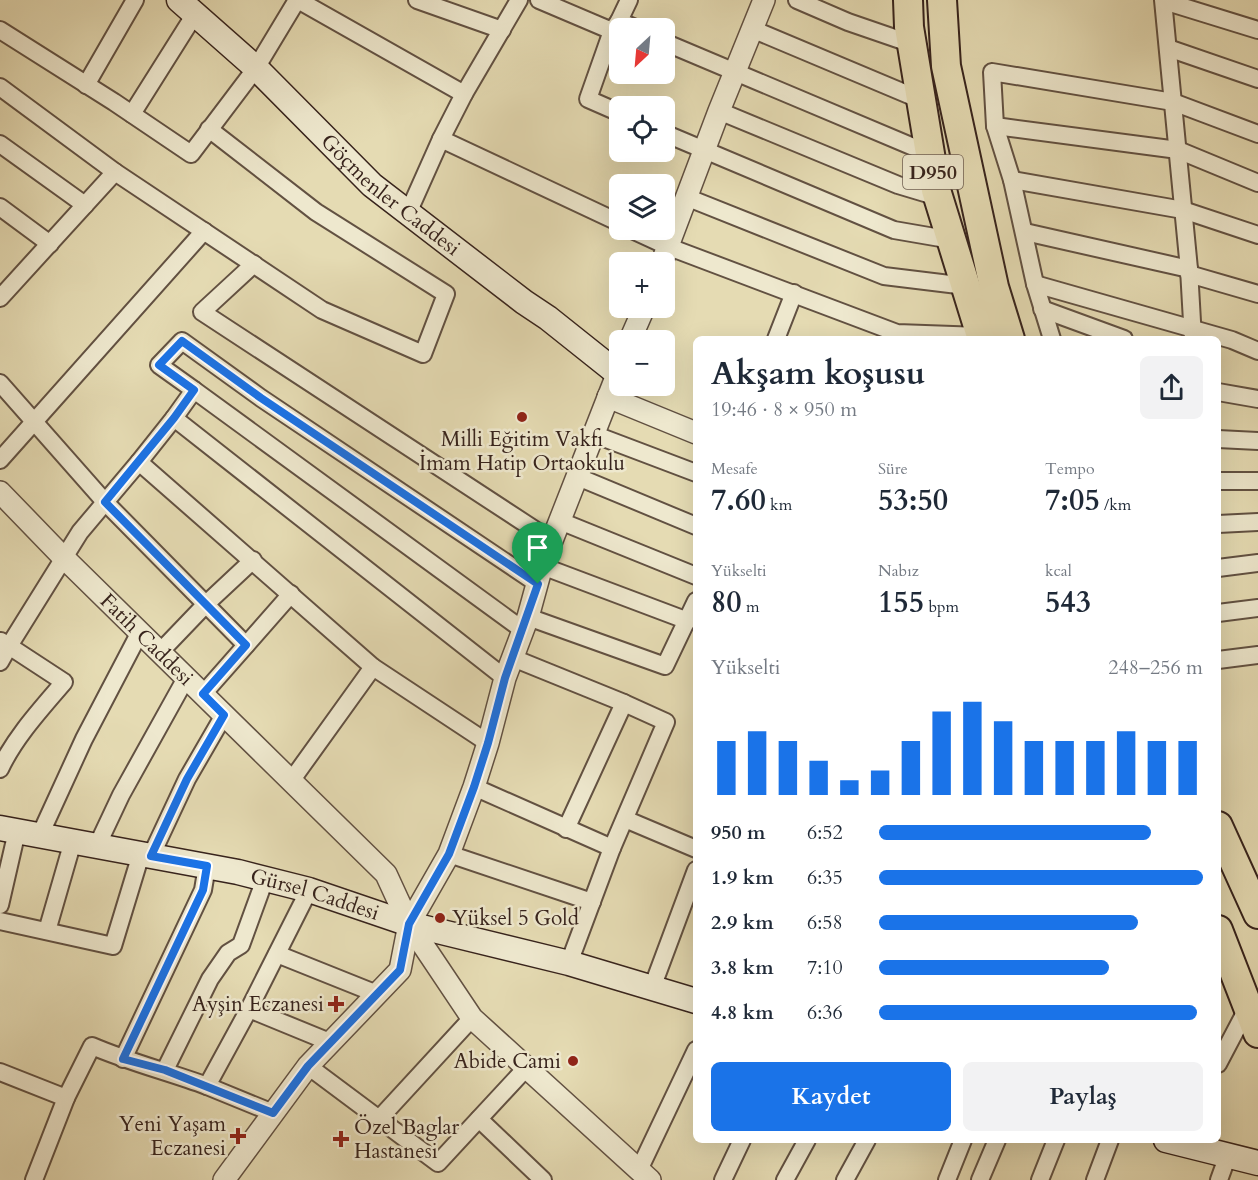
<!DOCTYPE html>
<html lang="tr">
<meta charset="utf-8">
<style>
body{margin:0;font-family:Cardo,serif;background:#f2f2f3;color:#1f2937;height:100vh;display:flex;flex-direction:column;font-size:22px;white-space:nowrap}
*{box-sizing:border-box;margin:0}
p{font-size:20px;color:#747a83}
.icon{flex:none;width:33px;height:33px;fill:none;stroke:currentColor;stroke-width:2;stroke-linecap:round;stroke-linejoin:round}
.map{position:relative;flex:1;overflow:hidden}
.details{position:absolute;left:693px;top:336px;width:528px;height:807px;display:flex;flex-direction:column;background:#fff;border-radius:9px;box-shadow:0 6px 24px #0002}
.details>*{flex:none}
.needle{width:39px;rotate:206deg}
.tools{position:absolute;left:609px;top:18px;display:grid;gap:12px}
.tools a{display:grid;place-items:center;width:66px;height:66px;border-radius:9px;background:#fff;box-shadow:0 6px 24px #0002;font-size:30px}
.pin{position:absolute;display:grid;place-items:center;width:51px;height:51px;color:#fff;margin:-62px -26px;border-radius:50% 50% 50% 0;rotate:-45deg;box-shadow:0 0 6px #0007}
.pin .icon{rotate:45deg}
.round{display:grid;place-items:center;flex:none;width:63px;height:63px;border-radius:9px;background:#f2f2f3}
.summary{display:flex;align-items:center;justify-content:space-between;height:102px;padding:0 18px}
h1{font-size:33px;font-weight:700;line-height:45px}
.stats{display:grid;grid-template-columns:repeat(3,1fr);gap:9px;height:102px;padding:6px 18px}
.stats div{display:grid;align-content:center}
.stats b{font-size:30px;font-weight:700}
.stats small{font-size:16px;font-weight:400}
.stats p{font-size:16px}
.chart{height:168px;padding:12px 18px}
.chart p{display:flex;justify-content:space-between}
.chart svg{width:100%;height:108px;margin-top:6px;stroke:#1a73e8;stroke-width:6}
.button{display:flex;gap:12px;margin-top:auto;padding:12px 18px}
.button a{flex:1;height:69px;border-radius:9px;background:#1a73e8;color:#fff;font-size:24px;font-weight:700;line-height:69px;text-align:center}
.button a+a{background:#f2f2f3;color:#1f2937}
ul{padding:0 18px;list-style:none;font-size:20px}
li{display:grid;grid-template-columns:96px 72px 1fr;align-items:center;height:45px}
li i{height:15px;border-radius:8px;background:#1a73e8}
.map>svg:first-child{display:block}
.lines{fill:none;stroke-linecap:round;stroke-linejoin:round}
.minor-casing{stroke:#625142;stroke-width:20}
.tertiary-casing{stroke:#625142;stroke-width:24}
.secondary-casing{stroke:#37231c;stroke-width:27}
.trunk-casing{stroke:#37231c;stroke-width:32}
.minor{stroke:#eee8ce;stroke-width:16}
.tertiary{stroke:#eee8ce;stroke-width:21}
.secondary{stroke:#eee8ce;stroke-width:24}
.trunk{stroke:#e5dbb3;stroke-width:28}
.route-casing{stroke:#fff;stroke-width:12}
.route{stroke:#1a73e8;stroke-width:8}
.poi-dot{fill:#8f2418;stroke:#eee8ce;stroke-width:2}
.labels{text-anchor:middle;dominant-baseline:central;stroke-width:5;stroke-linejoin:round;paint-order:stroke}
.shield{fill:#eee8ce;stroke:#6e5e51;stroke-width:1.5}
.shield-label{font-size:20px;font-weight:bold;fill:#37231c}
.street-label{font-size:21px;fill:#37231c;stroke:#eee8ce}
.poi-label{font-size:21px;fill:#37231c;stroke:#eee8ce;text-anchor:end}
</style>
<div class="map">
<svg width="1258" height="1180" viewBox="0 0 1258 1180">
<rect width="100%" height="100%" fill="#e5dbb3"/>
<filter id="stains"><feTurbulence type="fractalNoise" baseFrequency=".00333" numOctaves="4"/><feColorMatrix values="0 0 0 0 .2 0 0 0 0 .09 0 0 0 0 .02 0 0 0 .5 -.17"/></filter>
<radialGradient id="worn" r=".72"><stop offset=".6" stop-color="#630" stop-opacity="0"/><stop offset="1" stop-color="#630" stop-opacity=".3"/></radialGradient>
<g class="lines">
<defs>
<g id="minor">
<polyline points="298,0 464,94 441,139"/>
<polyline points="417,0 502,30"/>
<polyline points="539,0 612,31 619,21"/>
<polyline points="629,0 619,21 635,28"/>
<polyline points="797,0 848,22 912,44"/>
<polyline points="1163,0 1189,269 1193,339"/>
<polyline points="1164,1 1258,30"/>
<polyline points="752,29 921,100"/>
<polyline points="0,30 114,102 191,154 256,68 297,0"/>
<polyline points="612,31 588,99 620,113"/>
<polyline points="664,42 930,154"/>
<polyline points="1168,48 1258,79"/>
<polyline points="86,85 135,0"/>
<polyline points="0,87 115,172 0,298"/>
<polyline points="464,94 519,0"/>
<polyline points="719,111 898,185 938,197"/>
<polyline points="132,114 195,14"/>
<polyline points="995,126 1178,150 1258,183"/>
<polyline points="664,133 894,230 952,240"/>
<polyline points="0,144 85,205"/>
<polyline points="115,172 322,310 423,354 446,294 316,212 209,129"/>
<polyline points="1012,180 1183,210 1258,235"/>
<polyline points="686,197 884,276 966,286"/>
<polyline points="0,207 50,244"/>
<polyline points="408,213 441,139 620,223"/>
<polyline points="632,230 669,247 897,333 981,336"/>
<polyline points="1025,232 1189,269"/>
<polyline points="254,264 202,312 552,541"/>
<polyline points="1189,274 1258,294"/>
<polyline points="1035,284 1232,340 1258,351"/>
<polyline points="1042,309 1124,339"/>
<polyline points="776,339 794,293"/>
<polyline points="1052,339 1035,284 1012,180 995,126 992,72 1173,102 1258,134"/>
<polyline points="0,383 105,502 246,645"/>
<polyline points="194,390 159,365 182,341 261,398 538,584"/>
<polyline points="1218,392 1258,399"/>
<polyline points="174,418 194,390 523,630"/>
<polyline points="593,434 696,473"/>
<polyline points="1218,439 1258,441"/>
<polyline points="0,460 204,231"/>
<polyline points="139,462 174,418 505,678"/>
<polyline points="578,477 696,526"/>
<polyline points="1218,481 1258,481"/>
<polyline points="560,521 696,576"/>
<polyline points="1218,524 1258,522"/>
<polyline points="542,566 688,621"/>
<polyline points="1218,568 1258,563"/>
<polyline points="1218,613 1258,608"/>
<polyline points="528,617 665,666 696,601"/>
<polyline points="160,652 206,604 253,560"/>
<polyline points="513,658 624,703"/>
<polyline points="1218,660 1258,655"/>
<polyline points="0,662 9,646 1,641"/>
<polyline points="203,694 291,594"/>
<path d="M 0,769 C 15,737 41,709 64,682 L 9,646 L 80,532 L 139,462 L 373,667 L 488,743"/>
<polyline points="291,781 373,667"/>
<polyline points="474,787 612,848 569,963"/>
<polyline points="625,819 696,849"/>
<polyline points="566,829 624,703 666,722 612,848"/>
<polyline points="40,835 84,739 140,632"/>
<polyline points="97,846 121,795 186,678"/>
<polyline points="449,854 592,902"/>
<polyline points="151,856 187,779 224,715"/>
<polyline points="0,905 17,831"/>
<polyline points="0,921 113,946 141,854"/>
<polyline points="47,931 73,841"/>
<polyline points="277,954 377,994"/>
<polyline points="652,988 696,870"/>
<polyline points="249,1009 332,1043"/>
<polyline points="123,1059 203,890 207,866"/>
<polyline points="1218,1064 1248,1007"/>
<polyline points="308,1066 379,1119 472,1018"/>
<polyline points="165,1070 210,979 228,953 241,945 265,879"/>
<polyline points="0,1072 66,1098"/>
<polyline points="273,1113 207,1086 249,1009 309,890"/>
<polyline points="379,1119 438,1163 527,1067"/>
<polyline points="479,1119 543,1180"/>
<polyline points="639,1170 696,1050"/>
<path d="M 34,1180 L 66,1098 L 92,1046 C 129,1062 169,1072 207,1086"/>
<polyline points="723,1180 742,1140"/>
<polyline points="785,1180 807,1140"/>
<polyline points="845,1180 867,1140"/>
<polyline points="947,1180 963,1140"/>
<polyline points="980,1180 997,1140"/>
<polyline points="1040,1180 1056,1140"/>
<polyline points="1095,1180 1110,1140"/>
<polyline points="1219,1180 1228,1155"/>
</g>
<g id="tertiary">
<polyline points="662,262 719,111 764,0"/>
<polyline points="630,340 644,308"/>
<polyline points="608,397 696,433"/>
<path id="s1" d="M 0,492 L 59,553 L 386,874 L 409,924 L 472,1018 L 650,1180"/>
<polyline points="224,1180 308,1066 400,970 409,924 449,854 474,787 488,743 505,678 528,617 542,566 620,367"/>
</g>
<g id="secondary">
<path id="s2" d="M 179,0 L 256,68 L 372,185 L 524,302 L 548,318 L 617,373"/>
<path id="s3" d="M 0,828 L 238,872 L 309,890 L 409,924 L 569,963 L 696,1001"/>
<polyline points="1166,1140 1258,1163"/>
</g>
<g id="trunk">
<polyline points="908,0 909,27 936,190 982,339"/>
<polyline points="942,0 946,66 994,287 1010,339"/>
<polyline points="1218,826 1258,914"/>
<polyline points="1218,930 1258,1033"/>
</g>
</defs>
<!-- minor casing -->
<use href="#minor" class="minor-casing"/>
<!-- tertiary casing -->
<use href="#tertiary" class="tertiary-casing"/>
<!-- secondary casing -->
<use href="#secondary" class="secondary-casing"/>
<!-- trunk casing -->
<use href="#trunk" class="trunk-casing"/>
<!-- minor -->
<use href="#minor" class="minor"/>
<!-- tertiary -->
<use href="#tertiary" class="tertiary"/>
<!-- secondary -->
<use href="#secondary" class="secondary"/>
<!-- trunk -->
<use href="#trunk" class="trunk"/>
</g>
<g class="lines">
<defs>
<polygon id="route" points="182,341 261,398 538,584 505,678 488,743 474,787 449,854 409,924 400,970 308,1066 273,1113 165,1070 123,1059 203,890 207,866 151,856 187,779 224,715 203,694 246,645 105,502 174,418 194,390 159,365"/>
</defs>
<!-- route casing -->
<use href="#route" class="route-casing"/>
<!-- route -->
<use href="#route" class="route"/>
</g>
<!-- markers -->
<g class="poi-dot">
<circle cx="522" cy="417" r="6"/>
<circle cx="440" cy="918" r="6"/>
<path d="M333 995h6v6h6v6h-6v6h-6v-6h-6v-6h6z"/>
<circle cx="573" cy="1061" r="6"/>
<path d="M235 1127h6v6h6v6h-6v6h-6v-6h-6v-6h6z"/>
<path d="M338 1130h6v6h6v6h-6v6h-6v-6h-6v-6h6z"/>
</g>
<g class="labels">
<!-- shield labels -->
<rect class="shield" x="903" y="155" width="60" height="34" rx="4.5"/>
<g class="shield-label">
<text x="933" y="172">D950</text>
</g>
<!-- street labels -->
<g class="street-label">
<text stroke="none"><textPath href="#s2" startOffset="288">Göçmenler Caddesi</textPath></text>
<text stroke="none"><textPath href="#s1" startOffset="208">Fatih Caddesi</textPath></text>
<text stroke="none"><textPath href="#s3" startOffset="322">Gürsel Caddesi</textPath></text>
</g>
<!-- poi labels -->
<g class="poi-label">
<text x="522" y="439" text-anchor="middle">Milli Eğitim Vakfı<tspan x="522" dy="24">İmam Hatip Ortaokulu</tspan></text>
<text x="452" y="918" text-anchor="start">Yüksel 5 Gold</text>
<text x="324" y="1004">Ayşin Eczanesi</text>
<text x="561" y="1061">Abide Cami</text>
<text x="226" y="1124">Yeni Yaşam<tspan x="226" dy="24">Eczanesi</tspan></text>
<text x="354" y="1127" text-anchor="start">Özel Baglar<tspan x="354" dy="24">Hastanesi</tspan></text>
</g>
</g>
<rect width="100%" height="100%" filter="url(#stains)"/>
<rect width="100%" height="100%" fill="url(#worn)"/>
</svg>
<div class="tools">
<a><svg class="needle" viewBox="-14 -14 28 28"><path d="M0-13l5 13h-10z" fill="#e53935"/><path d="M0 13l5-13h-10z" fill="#747a83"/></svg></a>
<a><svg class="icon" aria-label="locate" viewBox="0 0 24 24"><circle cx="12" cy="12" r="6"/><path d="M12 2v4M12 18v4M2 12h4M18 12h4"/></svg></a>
<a><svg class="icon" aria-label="layers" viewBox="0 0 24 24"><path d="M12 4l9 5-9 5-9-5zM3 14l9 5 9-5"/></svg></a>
<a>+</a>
<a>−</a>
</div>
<div class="pin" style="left:538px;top:584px;background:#1e9e55"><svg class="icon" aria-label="arrive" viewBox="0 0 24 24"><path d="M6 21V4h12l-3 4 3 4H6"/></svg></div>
<section class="details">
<div class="summary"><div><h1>Akşam koşusu</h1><p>19:46 · 8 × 950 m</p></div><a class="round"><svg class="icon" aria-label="share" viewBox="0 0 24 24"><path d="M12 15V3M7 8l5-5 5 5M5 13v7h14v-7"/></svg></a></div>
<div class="stats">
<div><p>Mesafe</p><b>7.60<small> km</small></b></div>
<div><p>Süre</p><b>53:50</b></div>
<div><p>Tempo</p><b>7:05<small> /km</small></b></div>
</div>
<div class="stats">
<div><p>Yükselti</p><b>80<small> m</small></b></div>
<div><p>Nabız</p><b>155<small> bpm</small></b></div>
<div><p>kcal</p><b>543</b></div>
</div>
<div class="chart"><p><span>Yükselti</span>248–256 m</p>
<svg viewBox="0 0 160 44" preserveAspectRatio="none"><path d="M5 44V22M15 44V18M25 44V22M35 44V30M45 44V38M55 44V34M65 44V22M75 44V10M85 44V6M95 44V14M105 44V22M115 44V22M125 44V22M135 44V18M145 44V22M155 44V22"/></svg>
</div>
<ul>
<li><b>950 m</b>6:52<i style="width:84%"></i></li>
<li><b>1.9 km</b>6:35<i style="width:100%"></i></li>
<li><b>2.9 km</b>6:58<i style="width:80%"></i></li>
<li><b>3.8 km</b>7:10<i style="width:71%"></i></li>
<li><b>4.8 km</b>6:36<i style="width:98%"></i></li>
</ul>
<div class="button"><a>Kaydet</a><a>Paylaş</a></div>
</section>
</div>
